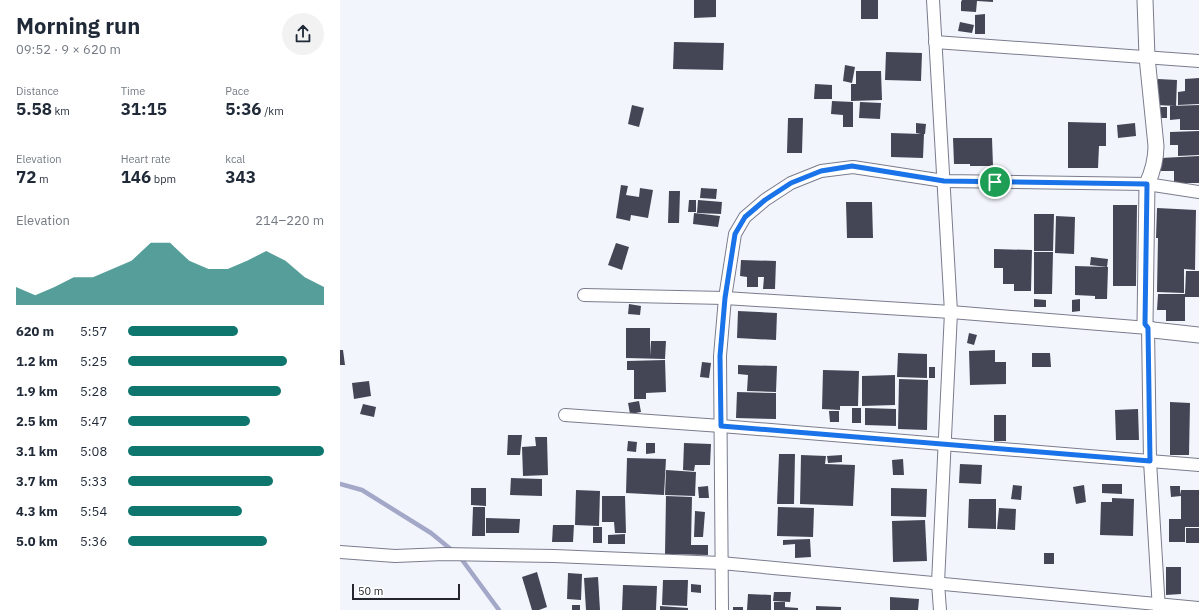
<!DOCTYPE html>
<meta charset="utf-8">
<style>
body{margin:0;font-family:"IBM Plex Sans",sans-serif;background:#f2f2f3;color:#1f2937;height:100vh;display:flex;flex-direction:column;font-size:15px;white-space:nowrap}
*{box-sizing:border-box;margin:0}
p{font-size:13px;color:#747a83}
.icon{flex:none;width:22px;height:22px;fill:none;stroke:currentColor;stroke-width:2;stroke-linecap:round;stroke-linejoin:round}
.map{position:relative;flex:1;overflow:hidden}
.panel{display:flex;flex-direction:column;background:#fff;width:340px}
.panel>*{flex:none}
.scale{position:absolute;left:12px;bottom:10px;width:108px;box-sizing:border-box;padding-left:4px;border:2px solid #25262d;border-top:0;font-size:11px;line-height:14px;white-space:nowrap;color:#25262d;-webkit-text-stroke:3px #fff;paint-order:stroke}
.pin{position:absolute;display:grid;place-items:center;width:34px;height:34px;color:#fff;margin:-17px;border:2px solid #fff;border-radius:50%;box-shadow:0 1px 4px #0007}
.round{display:grid;place-items:center;flex:none;width:42px;height:42px;border-radius:21px;background:#f2f2f3}
.overview{display:flex;align-items:center;justify-content:space-between;height:68px;padding:0 16px}
h1{font-size:22px;font-weight:800;line-height:30px}
.stats{display:grid;grid-template-columns:repeat(3,1fr);gap:6px;height:68px;padding:4px 16px}
.stats div{display:grid;align-content:center}
.stats b{font-size:17px;font-weight:800}
.stats small{font-size:11px;font-weight:400}
.stats p{font-size:11px}
.chart{height:112px;padding:8px 16px}
.chart p{display:flex;justify-content:space-between}
.chart svg{width:100%;height:72px;margin-top:4px;fill:#0f766e;opacity:.7}
ul{padding:0 16px;list-style:none;font-size:13px}
li{display:grid;grid-template-columns:64px 48px 1fr;align-items:center;height:30px}
li i{height:10px;border-radius:5px;background:#0f766e}
main{display:flex;flex:1;min-height:0}
.map>svg:first-child{display:block}
.lines{fill:none;stroke-linecap:round;stroke-linejoin:round}
.stream{stroke:#a4a8c8;stroke-width:4.5}
.building{fill:#444655}
.minor-casing{stroke:#7a7c8d;stroke-width:14}
.tertiary-casing{stroke:#7a7c8d;stroke-width:17}
.minor{stroke:#fff;stroke-width:12}
.tertiary{stroke:#fff;stroke-width:15}
.route-casing{stroke:#fff;stroke-width:8}
.route{stroke:#1a73e8;stroke-width:5}
</style>
<main>
<section class="panel">
<div class="overview"><div><h1>Morning run</h1><p>09:52 · 9 × 620 m</p></div><a class="round"><svg class="icon" aria-label="share" viewBox="0 0 24 24"><path d="M12 15V3M7 8l5-5 5 5M5 13v7h14v-7"/></svg></a></div>
<div class="stats">
<div><p>Distance</p><b>5.58<small> km</small></b></div>
<div><p>Time</p><b>31:15</b></div>
<div><p>Pace</p><b>5:36<small> /km</small></b></div>
</div>
<div class="stats">
<div><p>Elevation</p><b>72<small> m</small></b></div>
<div><p>Heart rate</p><b>146<small> bpm</small></b></div>
<div><p>kcal</p><b>343</b></div>
</div>
<div class="chart"><p><span>Elevation</span>214–220 m</p>
<svg viewBox="0 0 160 44" preserveAspectRatio="none"><path d="M0 44V33L10 38L20 33L30 27L40 27L50 22L60 17L70 6L80 6L90 17L100 22L110 22L120 17L130 11L140 17L150 27L160 33V44z"/></svg>
</div>
<ul>
<li><b>620 m</b>5:57<i style="width:56%"></i></li>
<li><b>1.2 km</b>5:25<i style="width:81%"></i></li>
<li><b>1.9 km</b>5:28<i style="width:78%"></i></li>
<li><b>2.5 km</b>5:47<i style="width:62%"></i></li>
<li><b>3.1 km</b>5:08<i style="width:100%"></i></li>
<li><b>3.7 km</b>5:33<i style="width:74%"></i></li>
<li><b>4.3 km</b>5:54<i style="width:58%"></i></li>
<li><b>5.0 km</b>5:36<i style="width:71%"></i></li>
</ul>
</section>
<div class="map">
<svg width="859" height="610" viewBox="0 0 859 610">
<rect width="100%" height="100%" fill="#f3f5fc"/>
<g class="lines">
<!-- stream -->
<g class="stream">
<polyline points="0,484 22,490 91,533 113,551"/>
<polyline points="120,557 159,610"/>
</g>
</g>
<!-- building -->
<g class="building">
<polygon points="354,0 376,0 376,17 354,18"/>
<rect x="521" y="0" width="17" height="19"/>
<polygon points="622,0 653,0 653,2 637,1 636,12 621,11 621,2"/>
<polygon points="645,14 645,34 635,34 635,15"/>
<polygon points="620,22 634,25 632,33 618,31"/>
<polygon points="334,42 384,43 383,70 333,69"/>
<polygon points="546,52 582,53 581,81 545,80"/>
<polygon points="505,65 515,67 512,83 503,81"/>
<polygon points="516,71 541,71 542,100 511,101 511,84 516,84"/>
<polygon points="859,78 859,104 838,105 838,92 845,91 845,79"/>
<polygon points="818,79 837,80 836,106 817,105"/>
<polygon points="475,84 492,85 492,99 474,99"/>
<polygon points="492,101 513,102 513,127 503,127 503,115 491,114"/>
<polygon points="520,102 541,103 540,119 519,118"/>
<polygon points="292,105 304,108 299,127 288,124"/>
<polygon points="859,105 859,130 840,130 840,119 830,120 830,106"/>
<polygon points="818,107 827,107 827,118 819,118"/>
<polygon points="448,118 463,118 462,153 447,153"/>
<polygon points="728,122 766,123 766,146 759,146 758,168 728,168"/>
<polygon points="576,123 586,124 585,134 584,134 583,158 551,157 551,133 581,134 576,133"/>
<polygon points="795,123 796,136 778,138 777,125"/>
<polygon points="859,131 859,155 838,156 838,145 830,145 830,132"/>
<polygon points="613,138 652,138 653,166 630,166 630,164 614,164"/>
<polygon points="859,156 859,183 834,183 834,171 821,171 821,158"/>
<polygon points="281,185 288,186 286,195 299,197 300,188 313,190 308,218 291,215 290,221 276,218"/>
<polygon points="361,188 377,189 376,199 360,198"/>
<polygon points="329,191 340,191 339,223 328,223"/>
<polygon points="349,200 356,200 356,212 348,212"/>
<polygon points="358,200 382,202 381,214 357,213"/>
<polygon points="506,202 532,202 533,238 507,238"/>
<polygon points="773,205 797,205 796,286 773,286"/>
<polygon points="817,208 856,210 855,270 844,269 844,293 817,292 818,238 816,238"/>
<polygon points="354,213 380,216 378,227 353,224"/>
<polygon points="694,214 714,214 713,251 694,251"/>
<polygon points="716,216 735,217 734,254 715,253"/>
<polygon points="276,243 289,247 282,270 268,265"/>
<polygon points="654,249 692,250 691,291 674,291 674,284 663,284 663,268 654,268"/>
<polygon points="694,252 713,252 712,294 694,294"/>
<polygon points="751,257 768,259 767,267 750,265"/>
<polygon points="401,260 436,261 435,289 423,289 424,277 418,277 418,287 407,287 407,277 400,276"/>
<polygon points="735,266 768,267 767,299 755,299 755,296 735,295"/>
<polygon points="846,271 859,271 859,297 845,297 845,321 826,321 826,310 817,310 818,294 845,294"/>
<polygon points="694,299 706,300 706,307 694,307"/>
<polygon points="740,299 740,311 732,312 732,300"/>
<polygon points="289,304 301,306 300,315 288,314"/>
<polygon points="398,311 437,313 436,340 397,338"/>
<polygon points="286,328 310,328 310,356 311,341 326,341 325,359 286,358"/>
<polygon points="629,333 637,335 634,345 627,343"/>
<polygon points="0,350 3,350 5,365 0,365"/>
<polygon points="655,350 655,362 666,362 666,384 630,385 629,351"/>
<polygon points="558,353 587,354 587,378 557,377"/>
<polygon points="692,353 710,353 711,367 692,367"/>
<polygon points="325,360 326,392 306,393 306,399 294,399 294,370 287,370 287,361"/>
<polygon points="362,362 371,363 369,378 360,377"/>
<polygon points="398,365 437,366 436,392 407,391 408,375 398,374"/>
<rect x="589" y="367" width="6" height="11"/>
<polygon points="483,370 519,371 518,406 500,406 500,410 482,409"/>
<polygon points="555,375 555,405 522,406 522,376"/>
<polygon points="559,379 588,380 587,430 558,429"/>
<polygon points="29,381 31,396 14,399 12,383"/>
<polygon points="397,392 436,393 436,419 396,418"/>
<polygon points="299,401 301,412 290,414 288,403"/>
<polygon points="830,402 850,403 849,455 830,455"/>
<polygon points="23,404 36,407 34,417 20,414"/>
<rect x="512" y="408" width="9" height="15"/>
<polygon points="525,408 556,409 556,426 525,425"/>
<polygon points="798,409 799,440 776,440 775,410"/>
<polygon points="489,411 499,411 499,422 490,422"/>
<rect x="654" y="415" width="12" height="26"/>
<polygon points="168,435 182,435 180,455 167,455"/>
<polygon points="195,437 207,437 208,475 183,476 182,447 196,446"/>
<polygon points="288,441 297,442 296,452 287,451"/>
<polygon points="306,443 315,443 315,453 306,454"/>
<polygon points="344,443 371,444 370,465 355,465 354,471 343,470"/>
<polygon points="439,454 455,454 454,504 437,504"/>
<polygon points="461,455 486,456 485,464 515,465 513,506 460,504"/>
<polygon points="502,455 502,462 488,463 487,456"/>
<polygon points="287,458 326,459 324,495 286,493"/>
<polygon points="563,459 564,475 553,475 552,460"/>
<polygon points="620,464 642,465 641,484 619,483"/>
<polygon points="326,470 356,472 355,496 325,495"/>
<polygon points="171,478 202,479 202,496 170,495"/>
<polygon points="762,484 782,484 782,494 762,493"/>
<polygon points="673,485 682,486 681,500 671,499"/>
<polygon points="744,485 746,502 736,504 733,487"/>
<polygon points="368,486 369,498 359,498 358,487"/>
<polygon points="830,486 840,486 840,495 841,490 859,490 859,527 845,527 845,542 829,542 829,519 841,519 841,496 831,497"/>
<polygon points="131,488 146,488 146,506 131,505"/>
<polygon points="551,488 587,489 586,517 551,516"/>
<polygon points="236,490 260,491 259,526 235,525"/>
<polygon points="262,496 285,496 286,533 275,533 274,522 262,522"/>
<polygon points="326,496 352,497 351,545 368,545 368,555 325,554"/>
<polygon points="772,498 794,499 793,536 760,535 761,502 772,502"/>
<polygon points="629,499 656,499 656,529 628,528"/>
<polygon points="133,507 145,507 145,536 132,536"/>
<polygon points="438,507 474,508 473,537 437,536"/>
<polygon points="659,508 676,509 675,530 657,529"/>
<polygon points="355,511 365,512 363,537 354,537"/>
<polygon points="146,518 180,519 179,533 146,533"/>
<polygon points="585,520 587,561 553,562 552,521"/>
<polygon points="213,525 234,525 233,542 212,542"/>
<rect x="253" y="527" width="9" height="16"/>
<rect x="846" y="528" width="13" height="15"/>
<polygon points="285,534 285,544 268,544 268,535"/>
<polygon points="470,539 471,557 455,558 455,544 443,545 443,540"/>
<rect x="704" y="553" width="10" height="11"/>
<polygon points="826,567 841,567 841,594 826,595"/>
<polygon points="197,572 207,607 199,610 192,610 182,577"/>
<polygon points="228,573 242,574 241,600 227,599"/>
<polygon points="258,577 260,610 246,610 244,578"/>
<polygon points="323,580 348,580 347,606 322,605"/>
<polygon points="351,584 361,585 361,593 351,592"/>
<polygon points="283,585 317,586 316,610 282,610"/>
<polygon points="434,592 451,592 450,602 433,601"/>
<polygon points="408,594 431,595 431,610 407,610"/>
<polygon points="550,597 579,599 578,610 550,610"/>
<polygon points="434,602 445,602 445,607 458,608 458,610 434,610"/>
<rect x="232" y="605" width="8" height="5"/>
<polygon points="320,606 348,608 348,610 320,610"/>
<polygon points="476,606 501,607 501,610 476,610"/>
<rect x="393" y="607" width="10" height="3"/>
</g>
<g class="lines">
<defs>
<g id="minor">
<polyline points="593,0 611,312 598,583 600,610"/>
<polyline points="595,42 859,61"/>
<polyline points="244,295 385,298 611,312 808,328 810,461 819,610"/>
<polyline points="225,415 381,426 859,465"/>
<polyline points="0,552 55,556 104,554 214,556 381,563 859,608"/>
<polyline points="382,610 380,356 385,298 395,234 405,217 425,200 451,183 481,171 513,167 604,181 807,184 859,192"/>
</g>
<path id="tertiary" d="M 805,0 L 807,57 L 816,146 C 816,160 813,171 807,184 L 805,324 L 808,328 L 813,330 L 859,335"/>
</defs>
<!-- minor casing -->
<use href="#minor" class="minor-casing"/>
<!-- tertiary casing -->
<use href="#tertiary" class="tertiary-casing"/>
<!-- minor -->
<use href="#minor" class="minor"/>
<!-- tertiary -->
<use href="#tertiary" class="tertiary"/>
</g>
<g class="lines">
<defs>
<polygon id="route" points="512,166 604,181 807,184 805,324 808,328 810,461 381,426 380,356 385,298 395,234 405,217 425,200 451,183 481,171"/>
</defs>
<!-- route casing -->
<use href="#route" class="route-casing"/>
<!-- route -->
<use href="#route" class="route"/>
</g>
</svg>
<div class="scale">50 m</div>
<div class="pin" style="left:655px;top:182px;background:#1e9e55"><svg class="icon" aria-label="arrive" viewBox="0 0 24 24"><path d="M6 21V4h12l-3 4 3 4H6"/></svg></div>
</div>
</main>
